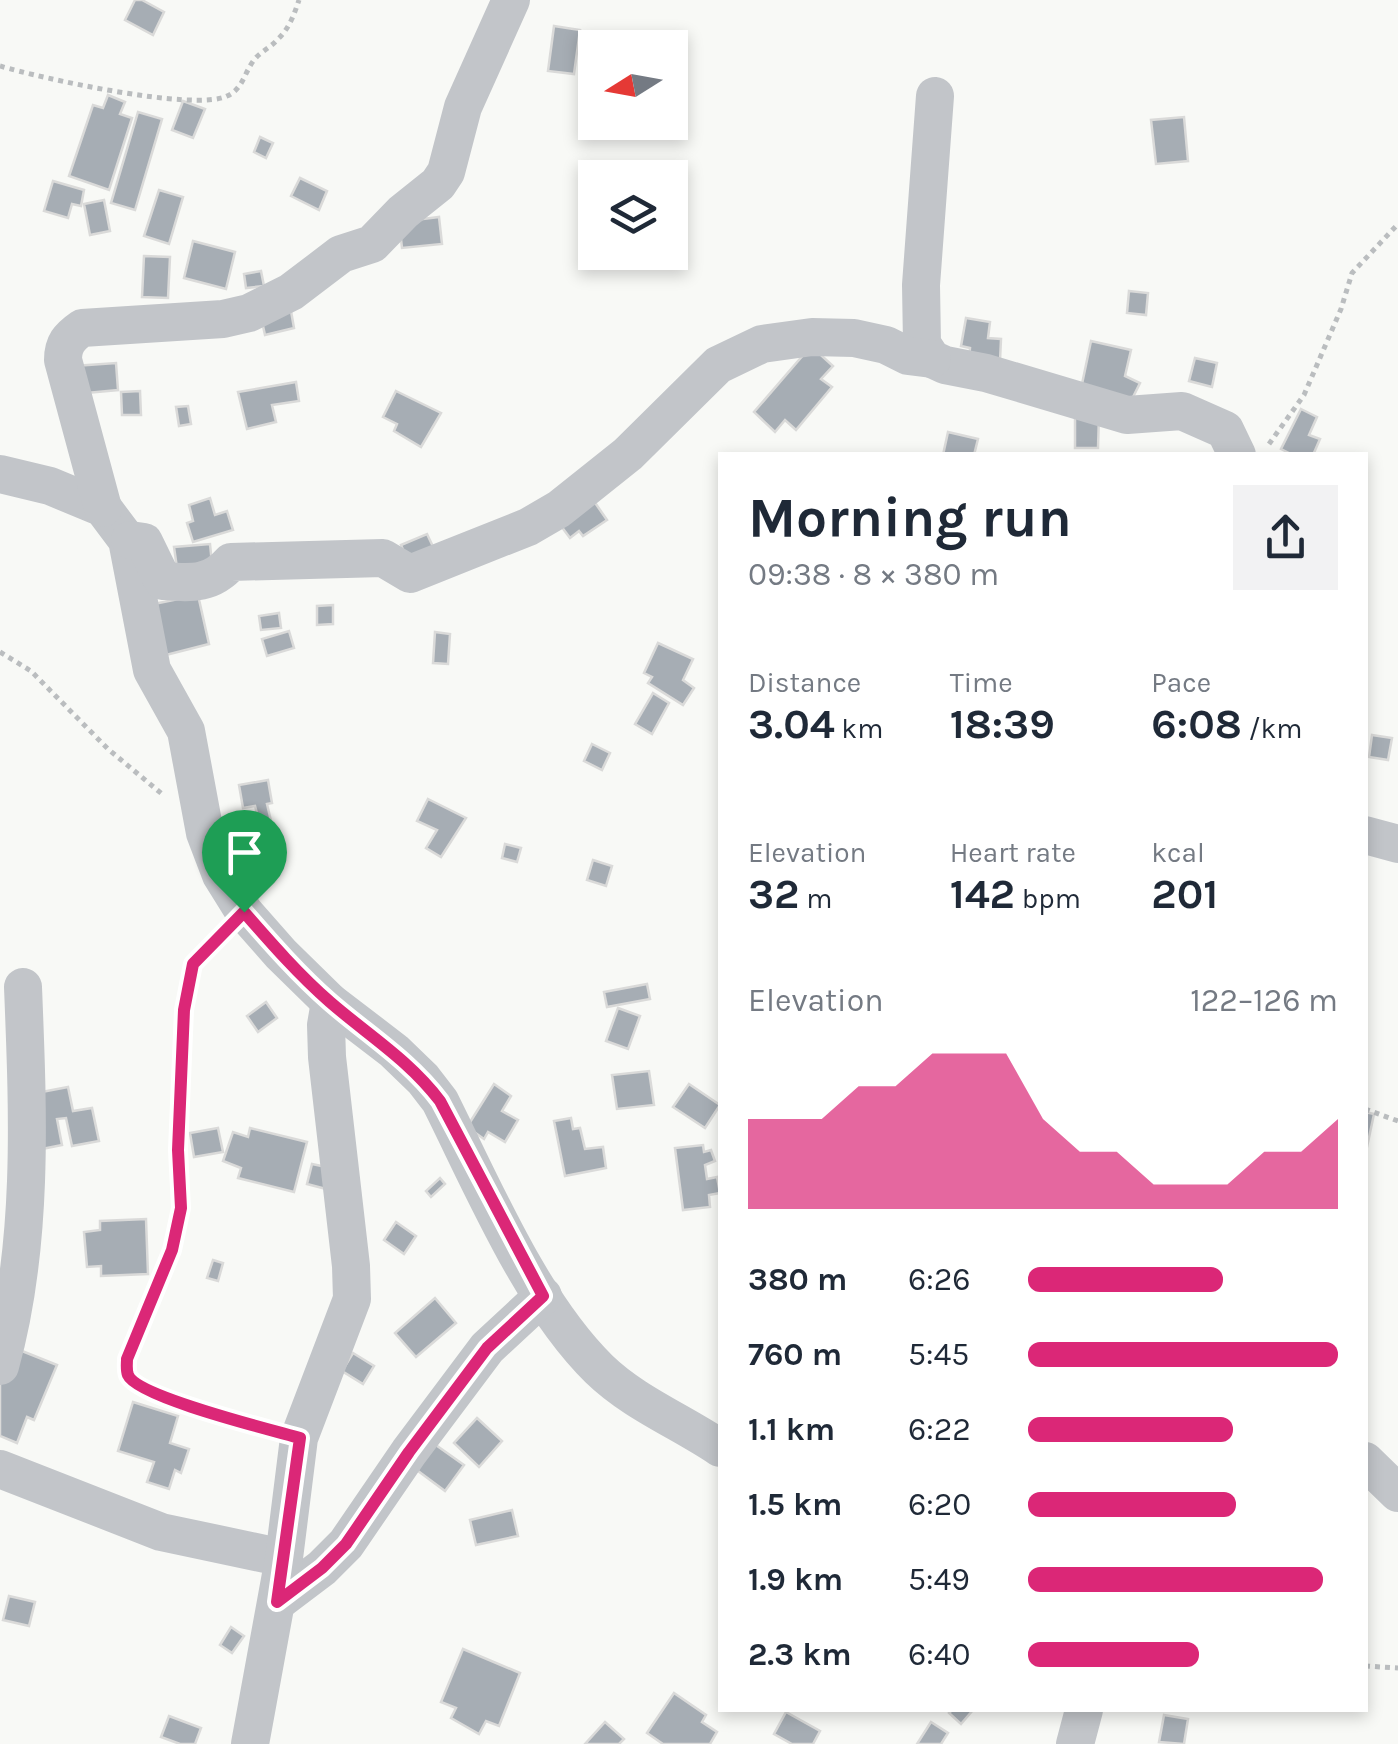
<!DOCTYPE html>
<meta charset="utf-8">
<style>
body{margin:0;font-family:Karla,sans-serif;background:#f2f2f3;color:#1f2937;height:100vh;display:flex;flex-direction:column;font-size:38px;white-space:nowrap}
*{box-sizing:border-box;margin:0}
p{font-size:32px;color:#747a83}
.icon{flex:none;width:55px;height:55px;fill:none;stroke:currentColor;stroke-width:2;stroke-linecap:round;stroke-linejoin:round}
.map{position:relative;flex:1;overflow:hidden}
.side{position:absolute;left:718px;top:452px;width:650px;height:1260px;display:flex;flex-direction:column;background:#fff;border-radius:0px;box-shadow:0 5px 15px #0003}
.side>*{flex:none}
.needle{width:65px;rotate:259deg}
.buttons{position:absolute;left:578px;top:30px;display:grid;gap:20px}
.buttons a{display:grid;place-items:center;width:110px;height:110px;border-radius:0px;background:#fff;box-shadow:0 5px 15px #0003;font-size:50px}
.pin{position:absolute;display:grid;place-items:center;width:85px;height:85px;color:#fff;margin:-102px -42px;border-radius:50% 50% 50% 0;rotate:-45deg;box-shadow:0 0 10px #0007}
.pin .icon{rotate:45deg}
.round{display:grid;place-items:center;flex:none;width:105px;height:105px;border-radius:0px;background:#f2f2f3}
.overview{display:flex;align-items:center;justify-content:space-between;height:170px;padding:0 30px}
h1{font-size:55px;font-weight:700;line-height:75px}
.metrics{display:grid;grid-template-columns:repeat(3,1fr);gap:15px;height:170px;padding:10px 30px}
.metrics div{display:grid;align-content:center}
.metrics b{font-size:42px;font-weight:700}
.metrics small{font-size:28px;font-weight:400}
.metrics p{font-size:28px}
.chart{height:280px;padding:20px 30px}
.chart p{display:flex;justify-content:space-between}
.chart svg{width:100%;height:180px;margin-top:10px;fill:#db2777;opacity:.7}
ul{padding:0 30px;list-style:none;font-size:32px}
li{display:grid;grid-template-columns:160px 120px 1fr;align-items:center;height:75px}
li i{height:25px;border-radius:12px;background:#db2777}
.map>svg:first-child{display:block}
.building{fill:#a6adb4;stroke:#dadad9;stroke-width:2.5}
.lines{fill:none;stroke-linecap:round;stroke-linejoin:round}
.path{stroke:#babdbf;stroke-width:5;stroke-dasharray:5 5;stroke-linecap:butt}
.minor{stroke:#c2c5c9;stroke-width:38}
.route-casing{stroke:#fff;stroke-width:20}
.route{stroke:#db2777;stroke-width:12}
</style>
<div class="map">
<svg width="1398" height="1744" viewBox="0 0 1398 1744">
<rect width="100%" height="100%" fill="#f8f9f6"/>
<!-- building -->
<g class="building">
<polygon points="135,0 142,0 164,12 153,35 125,20"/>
<polygon points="554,26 580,30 574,74 548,71"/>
<polygon points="108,95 125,102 120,114 132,118 109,190 69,176 93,105 103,108"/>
<polygon points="183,101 205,109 193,138 172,130"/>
<polygon points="138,112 162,119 135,210 111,203"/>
<polygon points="1184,117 1188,161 1156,164 1151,120"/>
<polygon points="260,137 273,143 266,158 254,152"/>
<polygon points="300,178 327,191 319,210 291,196"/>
<polygon points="53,181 84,190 81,206 72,204 68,218 44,211"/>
<polygon points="159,190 183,197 169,244 144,236"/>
<polygon points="104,200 110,231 90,235 84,204"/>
<polygon points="439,217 442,244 402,248 399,222"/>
<polygon points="193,241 235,252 226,289 184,278"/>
<polygon points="144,256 170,257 168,298 142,297"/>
<polygon points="261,271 264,286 246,288 244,274"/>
<polygon points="1129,291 1148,293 1146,315 1127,313"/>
<polygon points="291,311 294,328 265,335 261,317"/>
<polygon points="966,318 990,322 988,338 1001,339 1000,361 969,358 970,348 961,346"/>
<polygon points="1091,341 1131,350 1125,376 1140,383 1128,407 1082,384"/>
<polygon points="811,346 833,366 821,379 832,387 796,430 785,420 775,432 754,412"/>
<polygon points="1195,358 1217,363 1212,387 1189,381"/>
<polygon points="116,363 118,390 76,394 74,366"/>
<polygon points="296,382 299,401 272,405 276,422 247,429 238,392"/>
<polygon points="140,391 141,415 122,415 121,392"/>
<polygon points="396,391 441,413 421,447 394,431 397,424 383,417"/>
<polygon points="188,406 191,424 179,426 176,407"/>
<polygon points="1301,409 1317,417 1309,435 1320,439 1313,455 1293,455 1281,449"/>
<polygon points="1075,415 1099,415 1098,448 1075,448"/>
<polygon points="948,432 978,439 974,455 943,455"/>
<polygon points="589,494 607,520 583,536 579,531 570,538 558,522"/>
<polygon points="210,498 215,515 227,511 233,530 193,542 187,523 193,521 189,505"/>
<polygon points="427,534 437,555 410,566 401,545"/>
<polygon points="210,544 212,564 177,568 174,547"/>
<polygon points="198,595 209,644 162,656 149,605"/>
<polygon points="333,605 333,624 317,625 317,606"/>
<polygon points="279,613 281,628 261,630 259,616"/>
<polygon points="289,631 294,648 267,656 262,639"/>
<polygon points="435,632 450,634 448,664 433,663"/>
<polygon points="658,643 693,659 683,680 694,688 683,705 648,683 652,677 644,673"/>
<polygon points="653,693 669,703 652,734 635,724"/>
<polygon points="1372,735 1392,738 1388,760 1369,757"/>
<polygon points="592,744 610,753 602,770 584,761"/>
<polygon points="268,780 272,803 267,804 275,838 264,840 255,806 243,808 239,785"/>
<polygon points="428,799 466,818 441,857 426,848 437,830 417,821"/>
<polygon points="505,844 521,848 517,862 502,858"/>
<polygon points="593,860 612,866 606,886 587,880"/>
<polygon points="647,984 650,999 607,1007 604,992"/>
<polygon points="266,1002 277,1018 258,1032 247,1016"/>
<polygon points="618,1008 640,1016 628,1049 606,1041"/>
<polygon points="649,1071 654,1105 617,1109 612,1075"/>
<polygon points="494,1084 511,1096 502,1111 518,1120 505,1142 488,1132 484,1139 467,1127"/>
<polygon points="689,1084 720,1105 705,1128 673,1107"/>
<polygon points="68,1087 73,1111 92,1108 99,1141 72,1146 66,1118 57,1119 62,1145 37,1150 31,1094"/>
<polygon points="1365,1112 1374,1114 1367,1147 1365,1147"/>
<polygon points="571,1118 573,1129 580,1128 585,1149 603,1147 606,1168 565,1176 554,1121"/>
<polygon points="218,1128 223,1152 194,1157 190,1133"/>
<polygon points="250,1128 307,1142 294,1192 238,1178 241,1168 223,1161 233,1132 248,1137"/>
<polygon points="703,1145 704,1152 711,1150 715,1161 705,1165 707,1179 717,1177 720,1193 709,1195 710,1207 683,1210 675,1148"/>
<polygon points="312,1164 331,1168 326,1189 307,1184"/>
<polygon points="440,1178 445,1184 431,1197 426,1191"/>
<polygon points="146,1219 148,1274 101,1276 101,1266 87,1267 84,1232 100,1230 100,1221"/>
<polygon points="396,1222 416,1236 404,1254 384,1240"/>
<polygon points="213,1260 223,1263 218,1281 207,1278"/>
<polygon points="435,1298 456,1323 416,1357 395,1333"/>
<polygon points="12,1347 57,1365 34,1420 27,1417 17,1443 0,1436 0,1376"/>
<polygon points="353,1353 374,1366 363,1384 342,1371"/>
<polygon points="133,1402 178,1416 170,1443 189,1449 181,1473 175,1470 169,1489 147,1482 154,1462 118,1451"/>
<polygon points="477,1418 502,1441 479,1467 454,1443"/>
<polygon points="433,1443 464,1465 445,1491 414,1468"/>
<polygon points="512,1510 518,1536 476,1545 470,1520"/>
<polygon points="9,1596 35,1602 29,1626 3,1620"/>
<polygon points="231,1627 244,1636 232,1653 220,1645"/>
<polygon points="463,1649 520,1673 499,1726 486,1721 479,1734 451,1718 456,1708 441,1702"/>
<polygon points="674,1693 706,1715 702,1722 717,1732 710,1744 663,1744 647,1733"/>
<polygon points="952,1710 973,1710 961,1724 949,1713"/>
<polygon points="786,1712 820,1731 813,1744 792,1744 774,1734"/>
<polygon points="1164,1715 1188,1719 1184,1744 1159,1742"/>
<polygon points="169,1716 201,1728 195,1744 180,1744 161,1737"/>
<polygon points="605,1722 624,1739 619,1744 585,1744"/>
<polygon points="931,1722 948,1733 941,1744 917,1744"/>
</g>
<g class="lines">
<!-- path -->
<g class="path">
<path d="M 0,66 C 40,78 194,112 227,96 C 243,89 244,73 254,60 C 260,52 270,48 277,40 C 289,29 294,15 299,0"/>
<polyline points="1269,444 1304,395 1341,309 1352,273 1398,224"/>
<polyline points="0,652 31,671 108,749 162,794"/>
<path d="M 220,935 L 193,965 L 188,984 L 178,1149 L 181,1207 L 172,1250 L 127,1359 C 127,1364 126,1370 128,1375 C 136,1395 244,1422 268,1429"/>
<polyline points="1365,1109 1398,1121"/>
<polyline points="1365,1666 1398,1668"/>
</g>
<!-- minor -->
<g class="minor">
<polyline points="935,96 921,285 922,344 932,359 945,365 986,373 1127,415 1182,411 1225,430 1237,455"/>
<path d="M 0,474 L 50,486 L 103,508 L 127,540 L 152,670 L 186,731 L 205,833 L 221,875 L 244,912 L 281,954 L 330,1002 L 394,1051 L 423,1079 L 440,1101 C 483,1187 531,1302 599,1369 C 634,1403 680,1421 720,1448"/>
<path d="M 103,508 L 63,360 C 63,344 69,337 82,328 L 223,319 L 249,313 L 291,292 L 341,254 L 372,244 L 403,212 L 438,184 L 446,172 L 463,107 L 511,0"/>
<path d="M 130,540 L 144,542 L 163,581 C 192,583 211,585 231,562 L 383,558 L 410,574 L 528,527 L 559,509 L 628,454 L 718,365 L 762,344 L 812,337 L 854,338 L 886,345 L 908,356 L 932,359"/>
<polyline points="1365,835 1398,844"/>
<path d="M 0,1366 C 34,1245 28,1112 23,987"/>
<polyline points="1365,1461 1398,1493"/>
<polyline points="0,1469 161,1532 284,1558"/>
<polyline points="277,1602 322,1568 346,1544 409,1452 487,1348 543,1296"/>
<polyline points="250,1744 284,1558 299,1438 352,1299 351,1266 327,1057 326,1025 330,1002"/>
<polyline points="1075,1744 1084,1710"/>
</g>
</g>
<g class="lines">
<defs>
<path id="route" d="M 244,912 C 271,943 299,975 330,1002 C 368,1035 409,1060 440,1101 L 543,1296 L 487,1348 L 409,1452 L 346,1544 L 322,1568 L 277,1602 L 300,1438 C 272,1430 137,1397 128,1375 C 126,1370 127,1364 127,1359 L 172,1250 L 181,1208 L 178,1150 L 184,1010 L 193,964 Z"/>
</defs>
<!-- route casing -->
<use href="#route" class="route-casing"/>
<!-- route -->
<use href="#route" class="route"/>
</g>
</svg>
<div class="buttons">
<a><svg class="needle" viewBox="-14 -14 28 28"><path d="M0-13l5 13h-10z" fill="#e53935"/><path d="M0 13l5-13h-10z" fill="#747a83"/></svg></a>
<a><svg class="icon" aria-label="layers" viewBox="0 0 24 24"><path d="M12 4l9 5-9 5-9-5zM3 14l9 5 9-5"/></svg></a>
</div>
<div class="pin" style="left:244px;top:912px;background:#1e9e55"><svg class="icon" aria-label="arrive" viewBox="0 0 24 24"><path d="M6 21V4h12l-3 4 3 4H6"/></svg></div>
<section class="side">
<div class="overview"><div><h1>Morning run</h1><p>09:38 · 8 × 380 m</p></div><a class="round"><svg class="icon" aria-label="share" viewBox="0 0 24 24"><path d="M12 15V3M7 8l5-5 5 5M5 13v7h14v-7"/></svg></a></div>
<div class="metrics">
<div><p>Distance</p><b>3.04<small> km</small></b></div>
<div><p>Time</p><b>18:39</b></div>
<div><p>Pace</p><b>6:08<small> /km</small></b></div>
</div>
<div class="metrics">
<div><p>Elevation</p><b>32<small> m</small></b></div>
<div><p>Heart rate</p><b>142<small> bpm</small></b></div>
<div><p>kcal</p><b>201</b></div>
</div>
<div class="chart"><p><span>Elevation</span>122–126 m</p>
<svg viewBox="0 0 160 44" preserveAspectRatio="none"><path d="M0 44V22L10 22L20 22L30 14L40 14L50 6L60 6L70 6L80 22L90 30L100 30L110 38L120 38L130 38L140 30L150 30L160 22V44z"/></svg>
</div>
<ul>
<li><b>380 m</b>6:26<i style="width:63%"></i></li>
<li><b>760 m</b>5:45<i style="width:100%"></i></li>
<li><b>1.1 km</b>6:22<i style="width:66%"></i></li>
<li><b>1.5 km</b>6:20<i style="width:67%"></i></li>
<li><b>1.9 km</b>5:49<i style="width:95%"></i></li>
<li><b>2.3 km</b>6:40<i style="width:55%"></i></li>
</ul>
</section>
</div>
